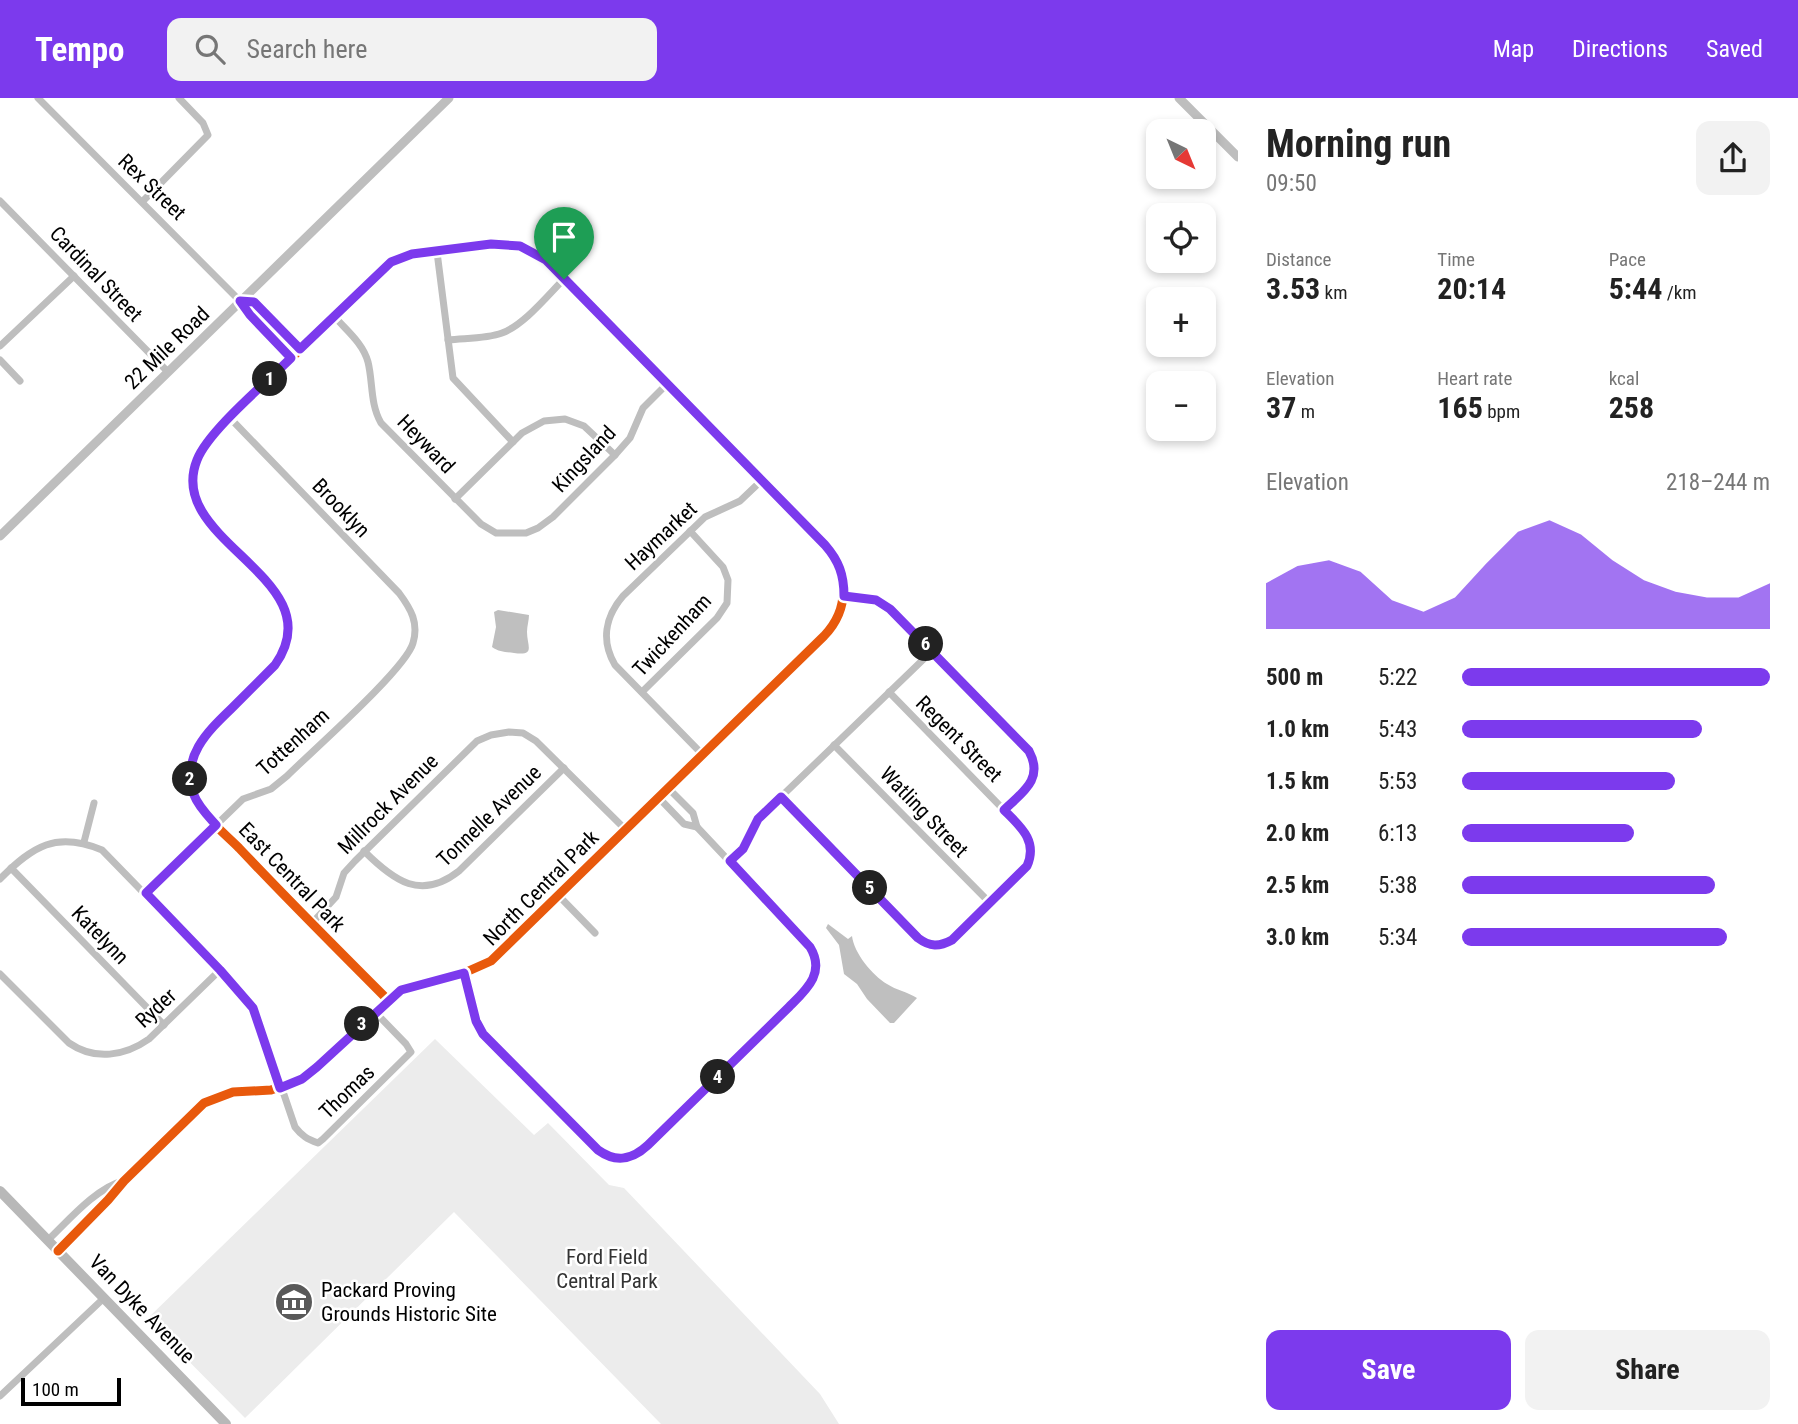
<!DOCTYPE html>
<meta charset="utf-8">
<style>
body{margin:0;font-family:"Roboto Condensed",sans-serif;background:#f2f2f2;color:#222;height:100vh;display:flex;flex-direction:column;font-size:26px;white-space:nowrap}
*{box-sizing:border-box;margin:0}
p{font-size:23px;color:#767676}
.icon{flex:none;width:38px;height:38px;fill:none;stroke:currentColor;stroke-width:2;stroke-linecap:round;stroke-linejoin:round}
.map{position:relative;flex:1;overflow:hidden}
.side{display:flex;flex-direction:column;background:#fff;width:560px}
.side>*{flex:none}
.needle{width:46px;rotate:137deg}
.tools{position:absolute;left:1146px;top:21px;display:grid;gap:14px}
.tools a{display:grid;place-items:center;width:70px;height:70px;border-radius:14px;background:#fff;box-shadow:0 4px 10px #0003;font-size:35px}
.scale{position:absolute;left:21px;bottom:18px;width:100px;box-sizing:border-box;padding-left:7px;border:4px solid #000;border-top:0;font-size:19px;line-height:24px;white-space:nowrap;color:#000;-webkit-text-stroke:5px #fff;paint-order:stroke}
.pin{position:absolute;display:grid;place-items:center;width:60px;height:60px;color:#fff;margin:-72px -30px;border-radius:50% 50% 50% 0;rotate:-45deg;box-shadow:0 0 7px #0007}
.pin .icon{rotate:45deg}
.km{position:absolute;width:35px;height:35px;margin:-18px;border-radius:50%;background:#222;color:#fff;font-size:19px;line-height:35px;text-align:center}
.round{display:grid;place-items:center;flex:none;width:74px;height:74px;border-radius:14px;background:#f2f2f2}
.summary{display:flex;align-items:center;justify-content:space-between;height:119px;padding:0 28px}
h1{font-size:38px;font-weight:700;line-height:52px}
.metrics{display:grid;grid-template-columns:repeat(3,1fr);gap:10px;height:119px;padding:7px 28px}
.metrics div{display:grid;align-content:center}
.metrics b{font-size:30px;font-weight:700}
.metrics small{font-size:19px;font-weight:400}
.metrics p{font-size:19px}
.chart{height:196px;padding:14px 28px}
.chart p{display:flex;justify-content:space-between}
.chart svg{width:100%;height:126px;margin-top:7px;fill:#7c3aed;opacity:.7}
.primary-button{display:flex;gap:14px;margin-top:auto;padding:14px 28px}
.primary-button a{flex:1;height:80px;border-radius:14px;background:#7c3aed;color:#fff;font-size:28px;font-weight:700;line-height:80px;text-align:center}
.primary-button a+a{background:#f2f2f2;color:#222}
ul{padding:0 28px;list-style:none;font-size:23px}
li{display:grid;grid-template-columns:112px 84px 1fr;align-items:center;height:52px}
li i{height:18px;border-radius:9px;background:#7c3aed}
header{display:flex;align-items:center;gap:42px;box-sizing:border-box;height:98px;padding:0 35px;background:#7c3aed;color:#fff}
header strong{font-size:33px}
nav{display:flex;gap:38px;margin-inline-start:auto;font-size:24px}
.search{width:490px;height:63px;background:#f2f2f2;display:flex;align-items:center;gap:18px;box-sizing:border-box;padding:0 24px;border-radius:14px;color:#767676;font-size:26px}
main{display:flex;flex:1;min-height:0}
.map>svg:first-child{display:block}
.green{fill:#ececec}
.water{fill:#bfbfbf}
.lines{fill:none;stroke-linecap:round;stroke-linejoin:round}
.minor{stroke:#bebebe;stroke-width:7}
.tertiary{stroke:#bebebe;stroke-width:9}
.secondary{stroke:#b8b8b8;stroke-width:10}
.cycleway-casing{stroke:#fff;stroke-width:13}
.cycleway{stroke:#e8590c;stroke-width:9}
.route-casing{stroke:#fff;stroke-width:14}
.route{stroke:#7c3aed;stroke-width:9}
.labels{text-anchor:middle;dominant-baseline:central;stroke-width:5;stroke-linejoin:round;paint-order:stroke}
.street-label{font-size:21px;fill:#000;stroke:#fff}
.park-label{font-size:21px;fill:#333;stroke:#fff}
.poi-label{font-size:21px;fill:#000;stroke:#fff;text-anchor:start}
</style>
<header>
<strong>Tempo</strong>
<div class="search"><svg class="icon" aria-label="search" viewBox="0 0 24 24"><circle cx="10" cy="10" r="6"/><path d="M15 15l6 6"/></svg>Search here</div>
<nav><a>Map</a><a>Directions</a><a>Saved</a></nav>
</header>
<main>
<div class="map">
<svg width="1238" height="1326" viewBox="0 0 1238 1326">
<rect width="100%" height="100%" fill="#fff"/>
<!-- green -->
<polygon class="green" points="435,941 534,1037 548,1025 609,1087 624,1090 820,1296 839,1326 661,1326 454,1114 245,1320 147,1221"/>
<!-- water -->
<g class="water">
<path d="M 498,512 L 529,517 C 529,522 527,528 527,534 C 527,548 536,558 514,555 C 505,554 499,554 492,549 L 496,529 L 494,514 Z"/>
<path d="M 828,826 L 848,841 L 852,838 C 854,855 872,877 887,886 C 896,892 908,894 917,900 L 894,925 L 890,925 L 867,901 L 857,886 L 844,876 L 839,847 L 826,830 Z"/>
</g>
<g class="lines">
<!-- minor -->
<g class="minor">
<polyline points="38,0 240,203 250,217 291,260"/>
<polyline points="0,103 168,274"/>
<polyline points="143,103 208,37 203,25 179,0"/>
<polyline points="437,154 453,280 513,344"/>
<polyline points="240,203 254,204 300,251"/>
<path d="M 334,218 C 346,232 363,245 368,264 C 373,284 370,306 381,325 L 481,426 L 496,435 L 526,435 L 538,430 L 553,419 L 615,357 L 630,340 L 643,310 L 667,286"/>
<path d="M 448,242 C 465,240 486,241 502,235 C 524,227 548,197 564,181"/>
<polyline points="0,248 74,178"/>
<polyline points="0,262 20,283"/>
<polyline points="455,401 522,335 544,323 565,321 584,328 615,357"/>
<path d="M 844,498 L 876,502 L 890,511 L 1029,653 C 1044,681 1023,694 1004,712"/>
<polyline points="642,594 717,520 727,505 728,482 723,469 690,433"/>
<polyline points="834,647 990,805"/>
<path d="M 702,656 L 615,567 C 601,543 605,519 623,498 L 705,419 L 740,403 L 762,382"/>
<path d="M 781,699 L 922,843 C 938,852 948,845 961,833 L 1026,768 L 1031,753 L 1029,740 L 1004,712 L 889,594"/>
<polyline points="659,700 684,726 697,729"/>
<polyline points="84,744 94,705"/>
<path d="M 364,753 C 394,783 421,803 459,773 L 564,670"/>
<polyline points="730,763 743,751 758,721 932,553"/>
<polyline points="11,770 164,927"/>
<path d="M 0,781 C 33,748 56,733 102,752 L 247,901 L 260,926 L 295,1029 C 302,1038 307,1041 318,1045 L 323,1041 L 411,954 L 406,946 L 375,914"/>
<path d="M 146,795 L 243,701 L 271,691 L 287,678 C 311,654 406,571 413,545 C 419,525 411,511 399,495 L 230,320"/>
<polyline points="558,797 595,835"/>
<polyline points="312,825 336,799 344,775 355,763 477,643 491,637 509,634 523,635 536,643 625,731"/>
<path d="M 464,875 L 476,924 L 483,936 L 604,1057 C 617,1063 630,1061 642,1053 L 806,892 C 817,879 819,864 810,849 L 697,729 L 693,715 L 668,690"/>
<path d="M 0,876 L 69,945 C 95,963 125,958 149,941 L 220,872"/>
<path d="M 48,1142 C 68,1123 96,1090 123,1083"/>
<path d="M 58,1153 L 108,1102 L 124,1083 L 204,1005 L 233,994 L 271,992 L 302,981 L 401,892 L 464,875 L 491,863 L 824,538 C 850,511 849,474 825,447 L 546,162 C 536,155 525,148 512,146 C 486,143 406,154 385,168 L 208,342 C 193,365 187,389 201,414 C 222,442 271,477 282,506 C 316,590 161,617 194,698 C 202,718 224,735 239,750 C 288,802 338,852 388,902"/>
<polyline points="0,1298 104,1200"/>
</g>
<!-- tertiary -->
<g class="tertiary">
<polyline points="1179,0 1238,59"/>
<polyline points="0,438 449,0"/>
</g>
<!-- secondary -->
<polyline class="secondary" points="0,1093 226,1326"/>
<defs>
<path id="cycleway" d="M 58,1153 L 108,1102 L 124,1083 L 204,1005 L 233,994 L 271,992 L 302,981 L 401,892 L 464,875 L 491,863 L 824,538 C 850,511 849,474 825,447 L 546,162 C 536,155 525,148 512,146 C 486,143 406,154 385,168 L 208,342 C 193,365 187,389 201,414 C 222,442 271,477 282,506 C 316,590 161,617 194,698 C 202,718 224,735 239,750 C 288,802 338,852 388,902"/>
</defs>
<!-- cycleway casing -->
<use href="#cycleway" class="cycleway-casing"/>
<!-- cycleway -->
<use href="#cycleway" class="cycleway"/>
</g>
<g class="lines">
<defs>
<path id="route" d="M 491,146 L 520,148 L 546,162 L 825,447 C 839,463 844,477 844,498 L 876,502 L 890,511 L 1029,653 C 1044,681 1023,694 1004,712 C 1021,729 1038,743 1027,768 L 952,842 C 939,849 930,849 918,840 L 781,699 L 758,721 L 743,751 L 730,763 L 810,849 C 826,875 806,892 789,909 L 648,1047 C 632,1062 616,1065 598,1052 L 483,936 L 476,923 L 464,875 L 401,892 L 317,969 L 302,981 L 280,990 L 253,910 L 220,872 L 146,795 L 216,727 C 208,718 198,708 194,697 C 180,659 208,633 233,609 C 247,595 261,581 275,567 C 336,480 164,444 197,362 C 208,333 267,284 291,260 L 250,217 L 240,203 L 254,204 L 300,251 L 391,164 L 412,156 Z"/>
</defs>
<!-- route casing -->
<use href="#route" class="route-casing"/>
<!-- route -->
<use href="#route" class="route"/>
</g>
<!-- icons -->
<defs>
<symbol id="museum-disc" viewBox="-11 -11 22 22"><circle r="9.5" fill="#595959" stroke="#fff"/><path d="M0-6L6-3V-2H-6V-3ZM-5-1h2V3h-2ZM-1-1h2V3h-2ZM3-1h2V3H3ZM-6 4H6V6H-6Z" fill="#fff"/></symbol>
</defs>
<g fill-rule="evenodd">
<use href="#museum-disc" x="272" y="1182" width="44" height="44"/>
</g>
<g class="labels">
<!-- street labels -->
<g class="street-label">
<text transform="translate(152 89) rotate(44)">Rex Street</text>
<text transform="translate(96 176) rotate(46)">Cardinal Street</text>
<text transform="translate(167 250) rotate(-44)">22 Mile Road</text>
<text transform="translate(426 346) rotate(46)">Heyward</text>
<text transform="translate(584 361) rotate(-47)">Kingsland</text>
<text transform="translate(341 410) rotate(46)">Brooklyn</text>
<text transform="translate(661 438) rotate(-43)">Haymarket</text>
<text transform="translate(672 537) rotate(-47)">Twickenham</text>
<text transform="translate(959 641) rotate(45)">Regent Street</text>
<text transform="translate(293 644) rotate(-42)">Tottenham</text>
<text transform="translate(388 706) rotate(-45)">Millrock Avenue</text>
<text transform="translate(924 714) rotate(46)">Watling Street</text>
<text transform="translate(489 718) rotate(-44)">Tonnelle Avenue</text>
<text transform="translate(292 779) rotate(46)">East Central Park</text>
<text transform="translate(541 790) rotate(-45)">North Central Park</text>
<text transform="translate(100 837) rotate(46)">Katelynn</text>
<text transform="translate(156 910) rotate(-43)">Ryder</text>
<text transform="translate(347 994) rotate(-44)">Thomas</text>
<text transform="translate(142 1211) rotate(46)">Van Dyke Avenue</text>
</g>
<!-- park labels -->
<g class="park-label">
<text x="607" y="1159">Ford Field<tspan x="607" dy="24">Central Park</tspan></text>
</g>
<!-- poi labels -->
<g class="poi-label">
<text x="321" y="1192">Packard Proving<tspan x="321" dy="24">Grounds Historic Site</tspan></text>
</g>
</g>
</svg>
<div class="tools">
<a><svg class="needle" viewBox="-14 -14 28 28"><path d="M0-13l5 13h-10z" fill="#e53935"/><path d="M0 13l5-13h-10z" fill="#767676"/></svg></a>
<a><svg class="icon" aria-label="locate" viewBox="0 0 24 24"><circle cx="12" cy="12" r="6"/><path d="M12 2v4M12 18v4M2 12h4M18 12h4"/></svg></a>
<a>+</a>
<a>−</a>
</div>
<div class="scale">100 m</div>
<div class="pin" style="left:564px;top:181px;background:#1e9e55"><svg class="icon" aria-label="arrive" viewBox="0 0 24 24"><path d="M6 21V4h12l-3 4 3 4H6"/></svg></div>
<b class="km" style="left:270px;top:281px">1</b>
<b class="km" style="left:190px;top:681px">2</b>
<b class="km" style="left:362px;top:926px">3</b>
<b class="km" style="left:718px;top:979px">4</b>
<b class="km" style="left:870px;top:790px">5</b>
<b class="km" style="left:926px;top:546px">6</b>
</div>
<section class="side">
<div class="summary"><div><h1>Morning run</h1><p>09:50</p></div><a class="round"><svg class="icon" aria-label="share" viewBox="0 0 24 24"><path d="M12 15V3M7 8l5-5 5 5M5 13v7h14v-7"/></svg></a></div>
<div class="metrics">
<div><p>Distance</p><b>3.53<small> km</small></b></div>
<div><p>Time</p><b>20:14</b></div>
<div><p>Pace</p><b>5:44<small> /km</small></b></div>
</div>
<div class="metrics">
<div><p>Elevation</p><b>37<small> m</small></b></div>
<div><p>Heart rate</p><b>165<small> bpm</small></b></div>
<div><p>kcal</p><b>258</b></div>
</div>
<div class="chart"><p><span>Elevation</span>218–244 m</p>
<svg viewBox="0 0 160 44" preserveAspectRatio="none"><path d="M0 44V28L10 22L20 20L30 24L40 34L50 38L60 33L70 21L80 10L90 6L100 11L110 20L120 27L130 31L140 33L150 33L160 28V44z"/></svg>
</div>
<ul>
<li><b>500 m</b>5:22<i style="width:100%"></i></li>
<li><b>1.0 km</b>5:43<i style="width:78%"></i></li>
<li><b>1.5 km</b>5:53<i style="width:69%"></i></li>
<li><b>2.0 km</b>6:13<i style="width:56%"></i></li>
<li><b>2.5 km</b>5:38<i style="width:82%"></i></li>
<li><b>3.0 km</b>5:34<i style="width:86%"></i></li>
</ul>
<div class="primary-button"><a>Save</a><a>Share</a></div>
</section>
</main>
